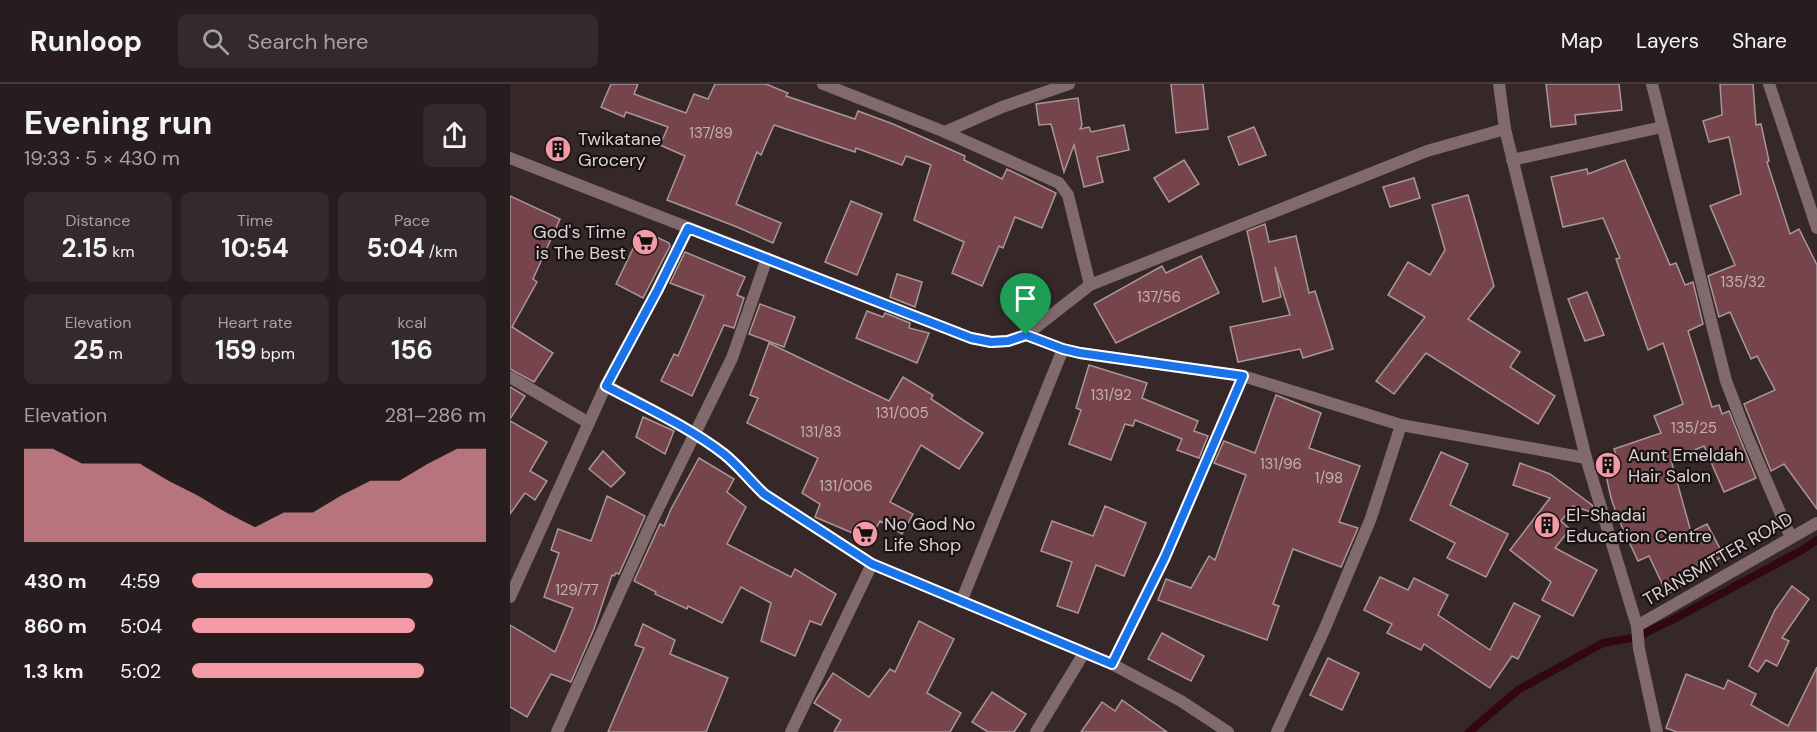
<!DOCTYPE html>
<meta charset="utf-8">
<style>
body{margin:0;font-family:"DM Sans",sans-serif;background:#342a2b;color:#f1f3f6;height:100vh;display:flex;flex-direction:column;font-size:22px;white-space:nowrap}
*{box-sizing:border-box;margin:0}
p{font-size:20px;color:#a5a2a4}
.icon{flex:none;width:33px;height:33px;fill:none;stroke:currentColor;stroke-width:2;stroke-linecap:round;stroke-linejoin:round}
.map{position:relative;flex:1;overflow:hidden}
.panel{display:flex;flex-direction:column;background:#281d1e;width:510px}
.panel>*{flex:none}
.pin{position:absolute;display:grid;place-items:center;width:51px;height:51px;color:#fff;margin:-62px -26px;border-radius:50% 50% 50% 0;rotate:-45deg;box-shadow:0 0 6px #0007}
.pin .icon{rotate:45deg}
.round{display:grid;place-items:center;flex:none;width:63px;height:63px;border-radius:9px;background:#342a2b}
.overview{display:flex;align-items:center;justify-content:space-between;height:102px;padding:0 24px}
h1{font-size:33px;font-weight:700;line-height:45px}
.metrics{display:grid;grid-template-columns:repeat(3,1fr);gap:9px;height:102px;padding:6px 24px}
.metrics div{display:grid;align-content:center;border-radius:9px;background:#342a2b;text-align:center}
.metrics b{font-size:26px;font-weight:700}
.metrics small{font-size:16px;font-weight:400}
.metrics p{font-size:16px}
.chart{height:168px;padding:12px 24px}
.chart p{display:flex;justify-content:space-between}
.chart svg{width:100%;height:108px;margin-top:6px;fill:#f49aa4;opacity:.7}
ul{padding:0 24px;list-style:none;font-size:20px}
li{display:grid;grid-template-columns:96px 72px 1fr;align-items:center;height:45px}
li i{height:15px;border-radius:8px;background:#f49aa4}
header{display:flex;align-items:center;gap:36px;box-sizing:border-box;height:84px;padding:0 30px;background:#281d1e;border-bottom:2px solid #443b3c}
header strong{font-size:28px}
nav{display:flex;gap:33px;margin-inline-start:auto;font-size:21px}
.search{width:420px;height:54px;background:#342a2b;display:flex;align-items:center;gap:15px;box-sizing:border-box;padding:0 21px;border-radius:9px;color:#a5a2a4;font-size:22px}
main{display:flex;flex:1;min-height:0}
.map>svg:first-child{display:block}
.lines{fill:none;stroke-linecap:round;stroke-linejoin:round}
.stream{stroke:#310810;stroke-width:8}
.building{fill:#75454b;stroke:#aa9698;stroke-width:1.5}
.minor{stroke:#816a6c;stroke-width:12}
.route-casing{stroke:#fff;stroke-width:12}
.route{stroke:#1a73e8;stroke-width:8}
.labels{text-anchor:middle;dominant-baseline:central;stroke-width:4.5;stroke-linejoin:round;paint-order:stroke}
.number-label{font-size:15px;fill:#c3afb1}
.poi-label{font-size:18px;fill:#ddd2d3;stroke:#191213;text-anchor:start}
.street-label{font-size:18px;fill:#ddd2d3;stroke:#191213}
</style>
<header>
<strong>Runloop</strong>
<div class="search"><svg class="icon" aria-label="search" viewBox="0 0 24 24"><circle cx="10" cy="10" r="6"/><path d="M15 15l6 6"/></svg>Search here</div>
<nav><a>Map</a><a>Layers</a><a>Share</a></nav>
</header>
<main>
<section class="panel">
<div class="overview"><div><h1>Evening run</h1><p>19:33 · 5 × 430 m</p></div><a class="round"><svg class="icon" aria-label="share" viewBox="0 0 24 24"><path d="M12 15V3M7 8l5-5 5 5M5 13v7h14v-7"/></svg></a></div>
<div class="metrics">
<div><p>Distance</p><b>2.15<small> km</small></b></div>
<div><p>Time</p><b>10:54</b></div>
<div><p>Pace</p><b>5:04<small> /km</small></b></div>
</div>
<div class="metrics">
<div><p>Elevation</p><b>25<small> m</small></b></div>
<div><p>Heart rate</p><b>159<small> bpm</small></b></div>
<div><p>kcal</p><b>156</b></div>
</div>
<div class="chart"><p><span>Elevation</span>281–286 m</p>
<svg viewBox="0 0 160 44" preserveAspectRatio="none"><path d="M0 44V6L10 6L20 12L30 12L40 12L50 19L60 25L70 32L80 38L90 32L100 32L110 25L120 19L130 19L140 12L150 6L160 6V44z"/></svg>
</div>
<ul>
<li><b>430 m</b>4:59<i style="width:82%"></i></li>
<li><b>860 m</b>5:04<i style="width:76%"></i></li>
<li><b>1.3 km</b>5:02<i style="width:79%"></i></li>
</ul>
</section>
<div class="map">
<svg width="1307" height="648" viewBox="0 0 1307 648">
<rect width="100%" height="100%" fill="#362728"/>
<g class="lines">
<!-- stream -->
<polyline class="stream" points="959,648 1008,606 1093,559 1127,553 1166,534 1294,465 1307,456"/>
</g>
<!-- building -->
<g class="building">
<polygon points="101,0 128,0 124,10 176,29 184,10 198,15 205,0 256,0 278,9 276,12 345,35 348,27 383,40 455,72 454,76 492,95 497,85 546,109 532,144 505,133 493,164 489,162 472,202 442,189 454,158 404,136 421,81 396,72 392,81 346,64 345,68 264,41 251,71 247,68 226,120 271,139 263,159 227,143 157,116 175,72 150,61 158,43 116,28 114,33 91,23"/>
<polygon points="661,0 693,0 698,45 666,49"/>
<polygon points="1036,0 1109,0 1112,26 1065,31 1066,40 1041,43"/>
<polygon points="1210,0 1243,0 1246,41 1251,40 1259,77 1257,78 1280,150 1289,145 1307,181 1307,425 1274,380 1261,387 1234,320 1265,306 1247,272 1241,275 1220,228 1209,233 1198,192 1225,181 1200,122 1231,110 1219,53 1199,58 1193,37 1212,31"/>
<polygon points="568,14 572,41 570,45 579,43 581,48 614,41 619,66 587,73 593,98 574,103 564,61 554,88 541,40 529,41 526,20"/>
<polygon points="744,43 756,71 729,81 718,53"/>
<polygon points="674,76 689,100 659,118 644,94"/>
<polygon points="1115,76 1160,181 1166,179 1175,201 1183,198 1193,240 1178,247 1202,323 1209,321 1212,330 1219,327 1246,394 1214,408 1194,362 1161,376 1181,448 1197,440 1214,472 1193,483 1195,488 1157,510 1139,472 1128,477 1108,434 1101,414 1092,373 1106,371 1104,365 1151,349 1144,332 1173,320 1153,259 1138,266 1106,175 1110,174 1093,134 1053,143 1041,93 1077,85 1078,90"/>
<polygon points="904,94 910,114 880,123 873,103"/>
<polygon points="958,111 984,202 958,235 1010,268 1000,283 1045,312 1028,340 916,269 884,310 866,297 915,233 878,211 898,178 920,191 935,166 922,121"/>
<polygon points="0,112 50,135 23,195 27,198 2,243 43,269 24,298 0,285"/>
<polygon points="341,117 372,130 347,191 315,178"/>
<polygon points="755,140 759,158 786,152 799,209 805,207 823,265 793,274 790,265 728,278 720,243 780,231 765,183 771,213 753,218 737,147"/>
<polygon points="132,146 159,159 160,162 133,214 106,200"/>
<polygon points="175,168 235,193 227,211 234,214 224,244 214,241 182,312 151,297 164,270 168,272 194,212 160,199"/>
<polygon points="691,172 709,209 606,259 584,220 652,182 656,189"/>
<polygon points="387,190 412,198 405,223 380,213"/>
<polygon points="1077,208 1094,251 1075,257 1058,215"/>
<polygon points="250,220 285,233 274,263 239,250"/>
<polygon points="357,227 373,233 375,229 400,239 399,244 419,249 407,279 346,254"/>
<polygon points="259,259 379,317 393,293 423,311 421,315 473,349 449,385 411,361 380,418 403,430 392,450 370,437 359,456 305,433 310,420 292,409 308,374 237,339 248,314 240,311"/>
<polygon points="579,281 637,299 632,314 688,337 684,347 698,352 689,374 667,366 672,355 625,336 623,342 615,340 601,376 559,360 571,326 566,324"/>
<polygon points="0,303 15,312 0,335"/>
<polygon points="766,311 811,329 799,364 850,382 829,438 848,444 831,483 783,465 763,520 769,522 757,556 648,516 656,495 681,504 699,472 705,476 736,391 704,379 714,357 745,369"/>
<polygon points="133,333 164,347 155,370 126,353"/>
<polygon points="0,337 37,358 20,387 37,397 25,416 15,409 0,430"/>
<polygon points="93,367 115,389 101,403 79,385"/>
<polygon points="931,368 958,380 940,421 998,450 976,493 937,474 945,459 900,436"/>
<polygon points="189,374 224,395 217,408 236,423 217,460 281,493 285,485 326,510 311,541 300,537 285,572 251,557 261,519 231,503 212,539 178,522 177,525 145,510 146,508 124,497 150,440 154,442 161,425"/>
<polygon points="1010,379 1040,390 1082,421 1084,429 1063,422 1051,437 1060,445 1045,464 1087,486 1063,532 1032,516 1041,498 1000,466 1040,414 1003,401"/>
<polygon points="97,412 135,432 109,490 106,489 104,492 102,491 84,545 61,598 41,590 17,633 0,623 0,541 45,568 63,524 34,513 49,469 41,466 48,445 81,457"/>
<polygon points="595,422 636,439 614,492 586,481 568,529 547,522 562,478 531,467 542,437 583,452"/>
<polygon points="870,493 898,506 904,494 938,511 928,531 980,566 1004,519 1030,532 1008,575 1002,572 980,604 914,560 911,566 877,549 882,540 854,526"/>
<polygon points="1282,502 1299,515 1272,554 1279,557 1267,582 1256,576 1248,588 1239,582 1265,526"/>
<polygon points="409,537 444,555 417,609 451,629 440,648 324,648 331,636 304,619 323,589 359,613 380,585 385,588"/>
<polygon points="133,540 165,556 160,570 218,594 196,648 98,648 134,564 125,561"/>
<polygon points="652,549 694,572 681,597 638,575"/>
<polygon points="818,574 849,589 832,626 800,611"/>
<polygon points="1307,583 1307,648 1167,648 1156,644 1176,590 1214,605 1218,596 1246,610 1241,621 1278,642"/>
<polygon points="482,608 516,630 504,648 478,648 462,638"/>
<polygon points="612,616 657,648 571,648 592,618 605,627"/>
</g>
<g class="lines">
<!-- minor -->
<g class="minor">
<polyline points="313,0 435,48 549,99 558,111 580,201"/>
<polyline points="989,0 995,45 1076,374 1127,542 1129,565 1147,648"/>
<polyline points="1142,0 1216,297 1236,349 1281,454"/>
<polyline points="1259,0 1307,144"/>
<polyline points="435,48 492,23 559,0"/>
<polyline points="0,74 461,254 481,258 498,257 516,251 580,201 917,67 995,45"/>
<polyline points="1002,76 1152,43"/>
<polyline points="516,251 553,265 570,269 733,292 891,341 1076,374"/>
<polyline points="0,293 79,339"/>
<path d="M 96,301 C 135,323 179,343 214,370 C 229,382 240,397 254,410 L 362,480 L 602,580 L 671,617 L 718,648"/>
<polyline points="0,513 96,301 147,207 178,144"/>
<polyline points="451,518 553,265"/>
<polyline points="1127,542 1307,439"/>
<polyline points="602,580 655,473 733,292"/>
<polyline points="47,648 142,437 222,274 257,174"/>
<polyline points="281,648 362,480"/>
<polyline points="526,648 574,569"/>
<polyline points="767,648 815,544 861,434 891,341"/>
</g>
</g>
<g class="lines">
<defs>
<path id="route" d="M 178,144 L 461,254 L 481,258 L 498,257 L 516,251 L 553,265 L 570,269 L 733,292 L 655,473 L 602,580 L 362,480 L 254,410 C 240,397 229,382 214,370 C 179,343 135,323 96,302 L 147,207 Z"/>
</defs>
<!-- route casing -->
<use href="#route" class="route-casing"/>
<!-- route -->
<use href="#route" class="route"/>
</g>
<!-- icons -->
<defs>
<symbol id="building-disc" viewBox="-11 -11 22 22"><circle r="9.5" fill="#f49aa4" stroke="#191213"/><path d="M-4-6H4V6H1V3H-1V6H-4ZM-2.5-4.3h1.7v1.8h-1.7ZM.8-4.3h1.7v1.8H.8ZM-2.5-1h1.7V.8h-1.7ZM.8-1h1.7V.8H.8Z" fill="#111"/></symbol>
<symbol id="supermarket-disc" viewBox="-11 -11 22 22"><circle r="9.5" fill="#f49aa4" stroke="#191213"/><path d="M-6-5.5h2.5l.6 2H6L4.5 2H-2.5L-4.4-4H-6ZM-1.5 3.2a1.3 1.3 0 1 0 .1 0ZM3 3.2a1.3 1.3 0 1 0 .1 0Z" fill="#111"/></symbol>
</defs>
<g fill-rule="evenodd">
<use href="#building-disc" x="33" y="50" width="30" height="30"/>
<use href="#supermarket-disc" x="120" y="143" width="30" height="30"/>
<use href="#building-disc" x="1083" y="366" width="30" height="30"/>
<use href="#building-disc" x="1022" y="426" width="30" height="30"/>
<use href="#supermarket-disc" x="340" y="435" width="30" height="30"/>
</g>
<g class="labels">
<!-- number labels -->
<g class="number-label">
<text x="201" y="49">137/89</text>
<text x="1233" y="198">135/32</text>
<text x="649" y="213">137/56</text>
<text x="601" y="311">131/92</text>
<text x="392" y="329">131/005</text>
<text x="1184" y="344">135/25</text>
<text x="311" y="348">131/83</text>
<text x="771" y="380">131/96</text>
<text x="819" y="394">1/98</text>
<text x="336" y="402">131/006</text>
<text x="67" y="506">129/77</text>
</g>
<!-- poi labels -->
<g class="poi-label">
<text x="68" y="55">Twikatane<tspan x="68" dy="21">Grocery</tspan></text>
<text x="116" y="148" text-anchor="end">God's Time<tspan x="116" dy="21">is The Best</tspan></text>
<text x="1118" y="371">Aunt Emeldah<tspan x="1118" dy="21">Hair Salon</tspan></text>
<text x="1056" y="431">El-Shadai<tspan x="1056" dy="21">Education Centre</tspan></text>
<text x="374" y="440">No God No<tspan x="374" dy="21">Life Shop</tspan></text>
</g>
<!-- street labels -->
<g class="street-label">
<text transform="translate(1208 475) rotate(-30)">TRANSMITTER ROAD</text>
</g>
</g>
</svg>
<div class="pin" style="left:516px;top:251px;background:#1e9e55"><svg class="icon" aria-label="arrive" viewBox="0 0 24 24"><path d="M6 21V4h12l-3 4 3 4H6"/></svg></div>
</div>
</main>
